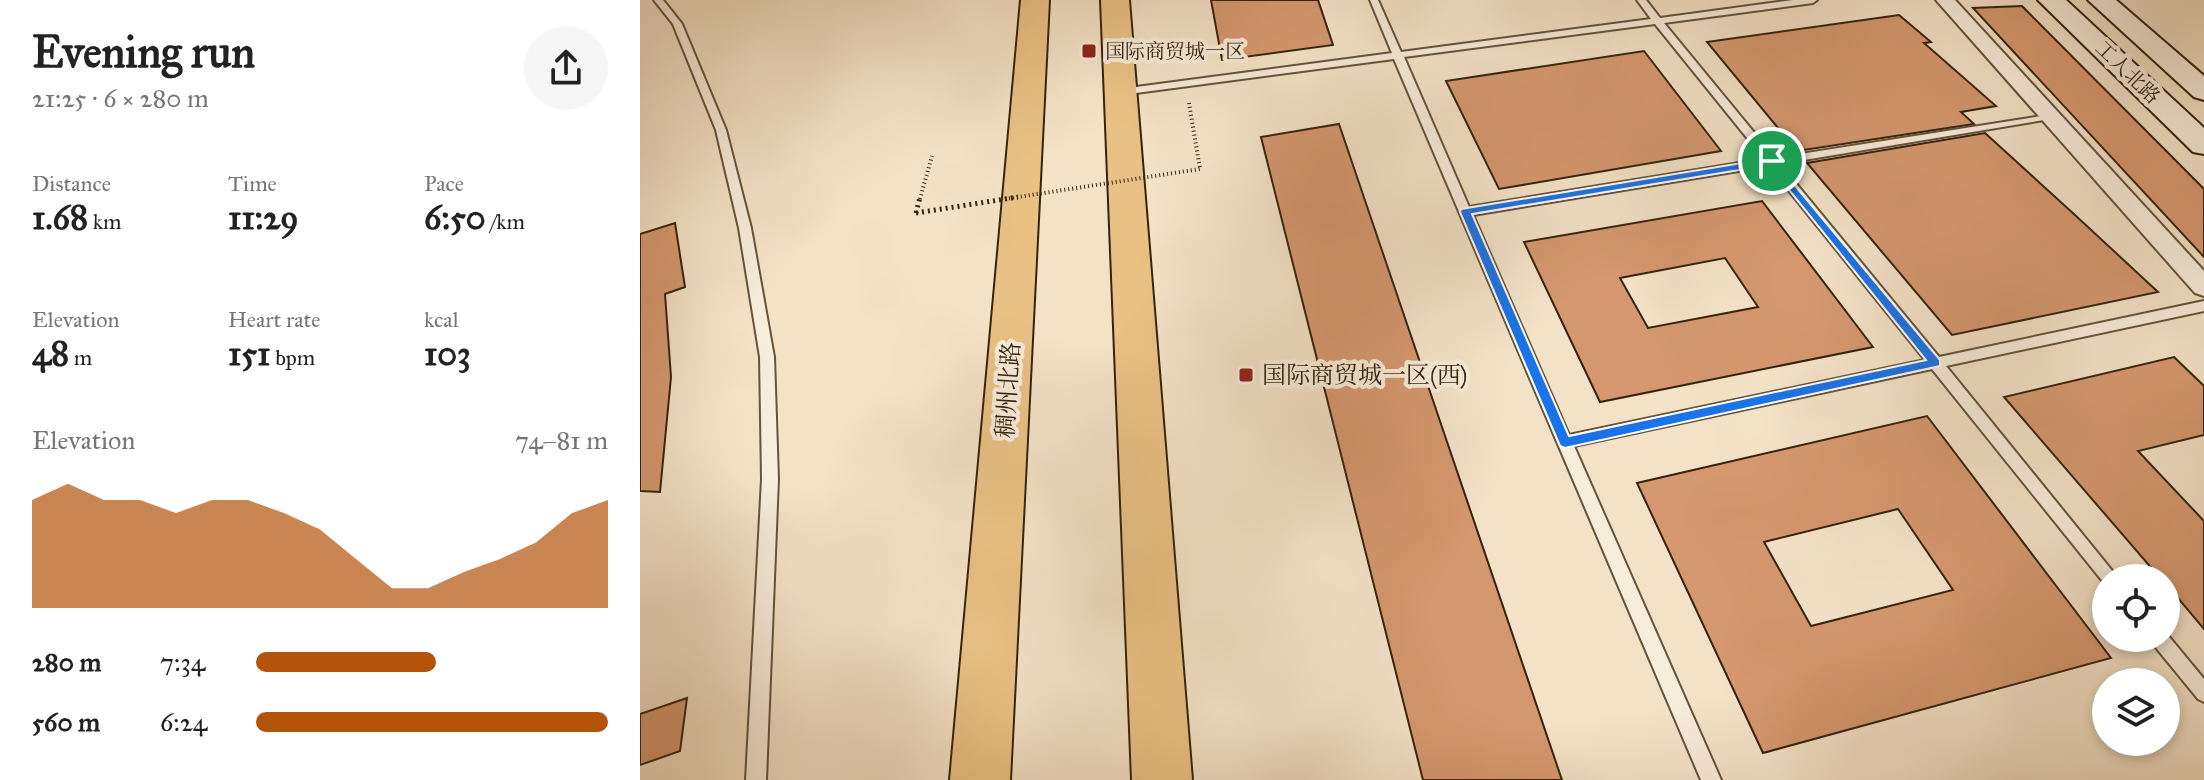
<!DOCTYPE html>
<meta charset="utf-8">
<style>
body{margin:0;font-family:"IM FELL Great Primer","Noto Serif SC",serif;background:#f6f6f6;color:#222;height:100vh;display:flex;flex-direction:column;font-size:30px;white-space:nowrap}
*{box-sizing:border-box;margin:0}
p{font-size:26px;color:#767676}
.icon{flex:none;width:44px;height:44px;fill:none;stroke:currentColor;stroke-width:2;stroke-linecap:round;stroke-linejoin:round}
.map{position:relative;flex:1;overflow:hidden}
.panel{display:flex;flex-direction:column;background:#fff;width:640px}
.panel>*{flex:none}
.tools{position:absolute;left:1452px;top:564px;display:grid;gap:16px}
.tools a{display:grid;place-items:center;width:88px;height:88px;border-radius:50%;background:#fff;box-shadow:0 4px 12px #0003;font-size:40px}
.pin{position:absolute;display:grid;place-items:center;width:68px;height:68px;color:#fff;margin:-34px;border:4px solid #fff;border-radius:50%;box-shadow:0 2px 8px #0007}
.round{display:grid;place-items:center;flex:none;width:84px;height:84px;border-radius:42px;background:#f6f6f6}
.summary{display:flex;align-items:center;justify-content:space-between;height:136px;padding:0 32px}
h1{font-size:44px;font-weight:800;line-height:60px}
.metrics{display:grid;grid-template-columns:repeat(3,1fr);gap:12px;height:136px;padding:8px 32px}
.metrics div{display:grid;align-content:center}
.metrics b{font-size:34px;font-weight:800}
.metrics small{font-size:22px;font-weight:400}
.metrics p{font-size:22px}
.chart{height:224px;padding:16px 32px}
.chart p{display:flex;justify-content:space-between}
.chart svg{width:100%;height:144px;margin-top:8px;fill:#b45309;opacity:.7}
ul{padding:0 32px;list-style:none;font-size:26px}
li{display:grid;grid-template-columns:128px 96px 1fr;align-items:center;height:60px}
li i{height:20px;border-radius:10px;background:#b45309}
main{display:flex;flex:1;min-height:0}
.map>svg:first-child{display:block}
.building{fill:#d5976f;stroke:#34230f;stroke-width:2;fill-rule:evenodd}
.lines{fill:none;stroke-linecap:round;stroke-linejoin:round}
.lane-casing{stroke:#64533d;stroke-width:4}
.street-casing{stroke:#64533d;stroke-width:4}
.secondary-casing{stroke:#34230f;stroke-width:4}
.primary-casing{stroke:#34230f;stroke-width:4}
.path-far1{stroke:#34230f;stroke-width:4;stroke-dasharray:1 3;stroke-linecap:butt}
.path{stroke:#34230f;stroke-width:5;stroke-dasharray:2 4;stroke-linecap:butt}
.lane{fill:#f8ecdb;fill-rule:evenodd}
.street{fill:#f8ecdb;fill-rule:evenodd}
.secondary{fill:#f8ecdb;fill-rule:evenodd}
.primary{fill:#eac184;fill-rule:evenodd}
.path-bridge-far1{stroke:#34230f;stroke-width:4;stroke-dasharray:1 3;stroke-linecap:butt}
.path-bridge{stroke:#34230f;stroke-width:5;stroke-dasharray:2 4;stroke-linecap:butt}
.route{fill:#1a73e8;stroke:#fff;stroke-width:2;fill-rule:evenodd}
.poi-dot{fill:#8f2418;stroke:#f8ecdb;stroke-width:3}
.labels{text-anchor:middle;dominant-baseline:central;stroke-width:8;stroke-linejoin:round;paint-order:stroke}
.far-poi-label{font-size:20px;fill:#34230f;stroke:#f8ecdb;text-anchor:start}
.far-street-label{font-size:20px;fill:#34230f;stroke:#f8ecdb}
.poi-label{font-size:24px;fill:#34230f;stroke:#f8ecdb;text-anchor:start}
.street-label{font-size:24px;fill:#34230f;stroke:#f8ecdb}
</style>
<main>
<section class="panel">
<div class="summary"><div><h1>Evening run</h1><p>21:25 · 6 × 280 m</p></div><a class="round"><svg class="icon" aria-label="share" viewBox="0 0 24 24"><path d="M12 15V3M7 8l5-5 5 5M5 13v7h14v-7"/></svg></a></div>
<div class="metrics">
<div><p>Distance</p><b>1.68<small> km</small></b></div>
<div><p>Time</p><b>11:29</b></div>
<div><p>Pace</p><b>6:50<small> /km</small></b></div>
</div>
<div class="metrics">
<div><p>Elevation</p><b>48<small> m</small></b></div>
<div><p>Heart rate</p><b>151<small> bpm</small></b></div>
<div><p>kcal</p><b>103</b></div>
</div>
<div class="chart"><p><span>Elevation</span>74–81 m</p>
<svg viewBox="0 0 160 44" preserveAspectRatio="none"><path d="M0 44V11L10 6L20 11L30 11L40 15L50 11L60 11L70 15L80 20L90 29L100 38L110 38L120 33L130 29L140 24L150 15L160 11V44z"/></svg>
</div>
<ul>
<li><b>280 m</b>7:34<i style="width:51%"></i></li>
<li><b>560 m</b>6:24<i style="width:100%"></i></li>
</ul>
</section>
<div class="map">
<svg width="1564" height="780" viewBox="0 0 1564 780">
<rect width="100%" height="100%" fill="#f4e2c7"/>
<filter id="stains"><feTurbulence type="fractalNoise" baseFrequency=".0025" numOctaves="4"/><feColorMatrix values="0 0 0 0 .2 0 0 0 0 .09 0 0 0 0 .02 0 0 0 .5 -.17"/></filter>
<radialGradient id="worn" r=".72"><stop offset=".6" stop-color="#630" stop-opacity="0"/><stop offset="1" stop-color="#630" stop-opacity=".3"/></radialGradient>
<!-- building -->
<g class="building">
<polygon points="571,0 678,0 693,45 582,60"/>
<polygon points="1382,6 1564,189 1564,257 1333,8"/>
<polygon points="1259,15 1291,42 1284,43 1356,106 1321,112 1334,124 1157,151 1067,42"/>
<polygon points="1004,51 1081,151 859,189 806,81"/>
<polygon points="699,124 922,780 783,780 621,137"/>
<polygon points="1345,133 1435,215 1518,292 1312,335 1167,163"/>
<path d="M 1122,201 L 1233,347 L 960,402 L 884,242 ZM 1085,258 L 1118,307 L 1008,328 L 980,278 Z"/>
<polygon points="35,223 45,287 25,294 31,377 20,492 0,491 0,234"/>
<polygon points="1534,357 1564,386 1564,435 1498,451 1564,521 1564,629 1526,584 1526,578 1520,578 1364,397"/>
<path d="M 1287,416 L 1471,658 L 1123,753 L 997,483 ZM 1258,509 L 1313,590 L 1171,626 L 1124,542 Z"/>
<polygon points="47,698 40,751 0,765 0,714"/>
</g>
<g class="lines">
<defs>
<g id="lane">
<polygon points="14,0 23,0 42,24 86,130 111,228 134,357 138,479 126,780 106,780 122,479 120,357 99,228 76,130 33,24"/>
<path d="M 730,0 L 738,0 L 761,52 L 1011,19 L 997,0 L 1006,0 L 1020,18 L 1153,0 L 1177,0 L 1173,3 L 1024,23 L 1135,158 L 1414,114 L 1414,118 L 1410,119 L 1140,164 L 1299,357 L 1564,301 L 1564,311 L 1306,366 L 1478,578 L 1466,578 L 1466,584 L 1464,583 L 1292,369 L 934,446 L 1081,780 L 1061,780 L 754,59 L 481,95 L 476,92 L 481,89 L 752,53 ZM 1015,24 L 1124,159 L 829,207 L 764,57 ZM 1129,166 L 1285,360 L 929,435 L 833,215 Z"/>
<polygon points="1526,633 1564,679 1564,702 1558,699 1513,644 1510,638 1526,638"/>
</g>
<polygon id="street" points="1296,0 1315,0 1564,271 1564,296 1555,293"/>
<g id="secondary">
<polygon points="1398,0 1426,0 1564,128 1564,154 1553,152"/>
<polygon points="1448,0 1476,0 1564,76 1564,100 1554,97"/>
</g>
<g id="primary">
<polygon points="381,0 409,0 370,780 310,780"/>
<polygon points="461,0 489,0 552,780 492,780"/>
</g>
</defs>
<!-- lane casing -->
<use href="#lane" class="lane-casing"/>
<!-- street casing -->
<use href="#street" class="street-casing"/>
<!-- secondary casing -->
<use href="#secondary" class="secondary-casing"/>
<!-- primary casing -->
<use href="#primary" class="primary-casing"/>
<!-- path-far1 -->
<g class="path-far1">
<polyline points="549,103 560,169"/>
<polyline points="280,199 292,156"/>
</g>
<!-- path -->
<polyline class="path" points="276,213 280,197"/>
<!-- lane -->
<use href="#lane" class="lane"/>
<!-- street -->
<use href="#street" class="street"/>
<!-- secondary -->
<use href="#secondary" class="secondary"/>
<!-- primary -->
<use href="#primary" class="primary"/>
<!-- path-bridge-far1 -->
<polyline class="path-bridge-far1" points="365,199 560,169"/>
<!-- path-bridge -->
<polyline class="path-bridge" points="276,213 378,197"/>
</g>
<!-- route -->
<path class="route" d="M 1132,158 L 1300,360 L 1300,366 L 925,448 L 920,446 L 820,212 L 821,209 ZM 1129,165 L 1286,360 L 929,436 L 832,214 Z"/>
<!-- markers -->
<g class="poi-dot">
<rect x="441" y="43" width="16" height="16" rx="4"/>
<rect x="598" y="367" width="16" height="16" rx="4"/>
</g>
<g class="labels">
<!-- far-poi labels -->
<g class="far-poi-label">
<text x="465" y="51">国际商贸城一区</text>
</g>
<!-- far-street labels -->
<g class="far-street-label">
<text transform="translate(1488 72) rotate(44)">工人北路</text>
</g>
<!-- poi labels -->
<g class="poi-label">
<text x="622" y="375">国际商贸城一区(西)</text>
</g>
<!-- street labels -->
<g class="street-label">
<text transform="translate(368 390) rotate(-86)">稠州北路</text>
</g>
</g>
<rect width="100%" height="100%" filter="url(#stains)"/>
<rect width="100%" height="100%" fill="url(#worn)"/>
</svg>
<div class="tools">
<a><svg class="icon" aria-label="locate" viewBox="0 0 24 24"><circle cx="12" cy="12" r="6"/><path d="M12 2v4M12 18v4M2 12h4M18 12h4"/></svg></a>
<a><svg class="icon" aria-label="layers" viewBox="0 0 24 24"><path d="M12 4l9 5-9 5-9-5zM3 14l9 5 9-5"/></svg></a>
</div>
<div class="pin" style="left:1132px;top:161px;background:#1e9e55"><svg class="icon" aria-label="arrive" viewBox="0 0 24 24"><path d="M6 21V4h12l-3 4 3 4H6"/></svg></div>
</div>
</main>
